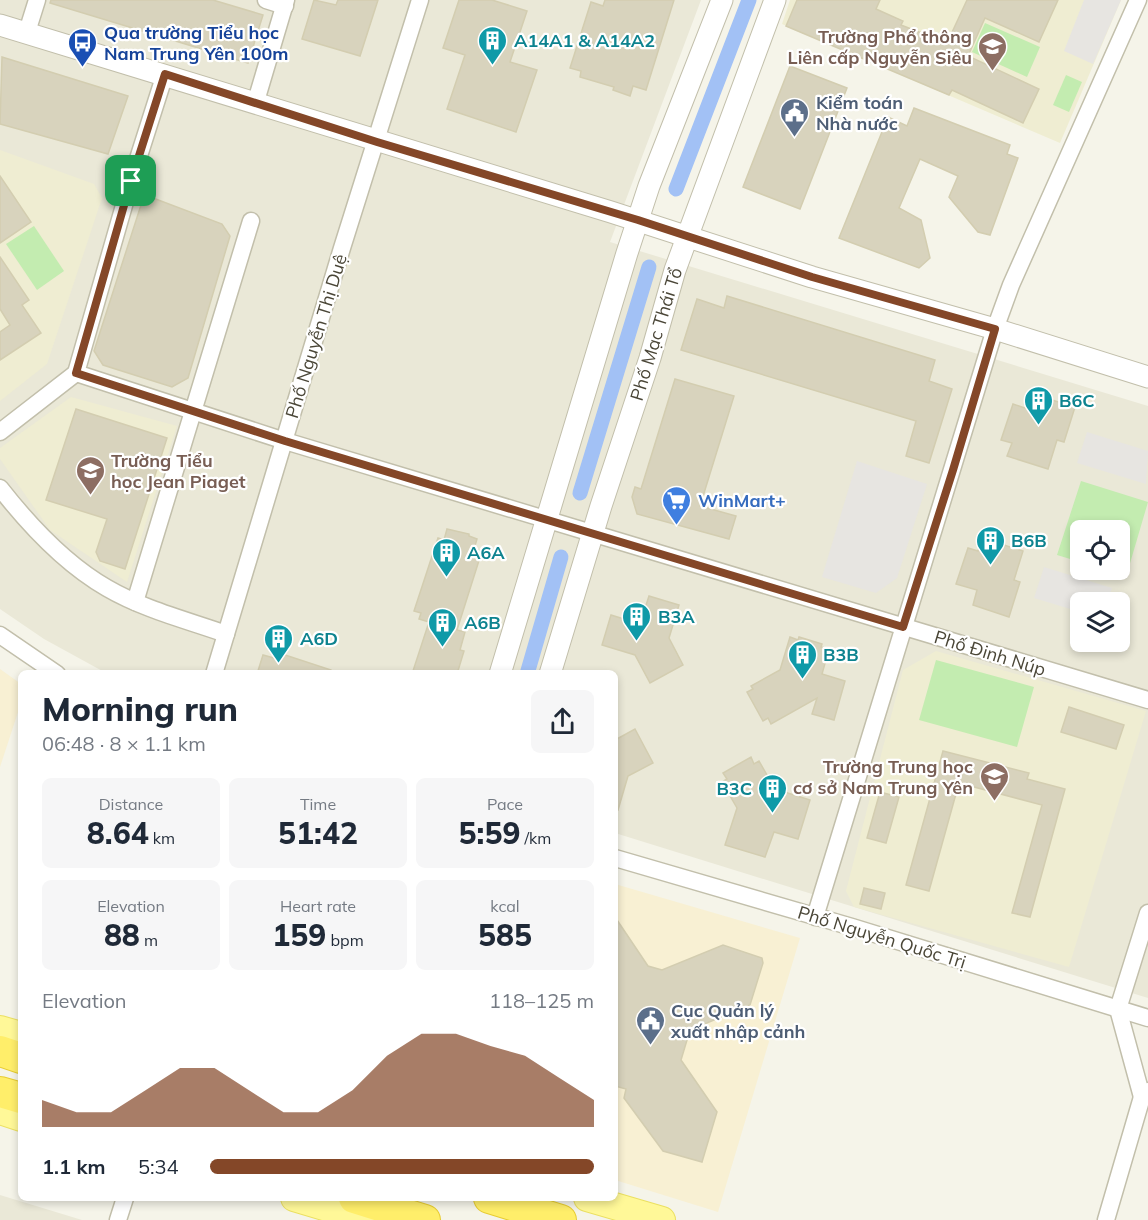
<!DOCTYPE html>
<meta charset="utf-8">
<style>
body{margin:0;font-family:Mulish,sans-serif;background:#f6f6f7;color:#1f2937;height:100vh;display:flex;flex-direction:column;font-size:22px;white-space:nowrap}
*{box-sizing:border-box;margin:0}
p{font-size:20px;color:#747a83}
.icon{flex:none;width:33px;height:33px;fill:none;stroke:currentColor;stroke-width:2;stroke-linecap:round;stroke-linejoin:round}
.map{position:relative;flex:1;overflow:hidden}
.details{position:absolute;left:18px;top:670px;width:600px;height:531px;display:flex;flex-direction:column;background:#fff;border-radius:9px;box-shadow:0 3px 9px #0003}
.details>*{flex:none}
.controls{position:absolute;left:1070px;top:520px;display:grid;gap:12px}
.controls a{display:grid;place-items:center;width:60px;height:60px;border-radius:9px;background:#fff;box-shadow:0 3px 9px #0003;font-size:30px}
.pin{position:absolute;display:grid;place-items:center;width:51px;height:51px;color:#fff;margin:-26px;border-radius:12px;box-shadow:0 3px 9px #0006}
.round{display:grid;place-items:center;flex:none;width:63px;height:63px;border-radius:9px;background:#f6f6f7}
.headline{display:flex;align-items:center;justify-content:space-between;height:102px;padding:0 24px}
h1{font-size:33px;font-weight:800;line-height:45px}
.figures{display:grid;grid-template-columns:repeat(3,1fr);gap:9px;height:102px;padding:6px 24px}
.figures div{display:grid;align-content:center;border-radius:9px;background:#f6f6f7;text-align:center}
.figures b{font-size:30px;font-weight:800}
.figures small{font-size:16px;font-weight:400}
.figures p{font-size:16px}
.chart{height:168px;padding:12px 24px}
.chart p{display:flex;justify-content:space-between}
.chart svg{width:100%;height:108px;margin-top:6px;fill:#844728;opacity:.7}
ul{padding:0 24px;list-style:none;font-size:20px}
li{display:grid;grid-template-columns:96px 72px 1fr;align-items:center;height:45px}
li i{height:15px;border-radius:8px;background:#844728}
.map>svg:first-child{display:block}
.residential{fill:#eae8d7;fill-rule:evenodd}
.commercial{fill:#f8f0d3}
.education{fill:#efedd2}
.green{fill:#c3ecb0}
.parking{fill:#e7e5e1}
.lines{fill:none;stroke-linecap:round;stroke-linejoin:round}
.canal{stroke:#a2c1f5;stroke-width:15}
.building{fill:#d8d3bd;stroke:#d3cdb0;stroke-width:1.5}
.minor-casing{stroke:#c2bfab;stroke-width:19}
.tertiary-casing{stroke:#c2bfab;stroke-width:23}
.primary-casing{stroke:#ebe061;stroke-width:28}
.motorway-casing{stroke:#e7cc31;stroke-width:32}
.minor{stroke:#fff;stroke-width:16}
.tertiary{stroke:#fff;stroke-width:21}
.primary{stroke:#fff898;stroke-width:26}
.motorway{stroke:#ffee6a;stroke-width:30}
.route-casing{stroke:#fff;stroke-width:12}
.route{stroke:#844728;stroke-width:8}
.labels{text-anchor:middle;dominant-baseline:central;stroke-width:4.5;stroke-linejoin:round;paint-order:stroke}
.transit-label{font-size:18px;font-weight:bold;fill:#164399;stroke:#fff;text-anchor:start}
.education-label{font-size:18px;font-weight:bold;fill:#785e54;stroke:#fff;text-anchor:end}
.culture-label{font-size:18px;font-weight:bold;fill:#0d838f;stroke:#fff;text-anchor:start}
.service-label{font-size:18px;font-weight:bold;fill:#4e5e75;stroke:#fff;text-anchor:start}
.street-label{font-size:18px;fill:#4a4637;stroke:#fff}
.shop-label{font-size:18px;font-weight:bold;fill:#366cbe;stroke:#fff;text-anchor:start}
</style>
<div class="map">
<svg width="1148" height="1220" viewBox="0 0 1148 1220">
<rect width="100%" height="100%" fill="#f5f4e9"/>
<!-- residential -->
<g class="residential">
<path d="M 0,0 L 701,0 L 610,242 L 1148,406 L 1148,998 L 615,833 L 615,674 L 106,673 L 44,639 L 0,609 ZM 1080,531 L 1119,531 L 1119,570 L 1080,570 ZM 1080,603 L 1119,603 L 1119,642 L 1080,642 Z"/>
<polygon points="0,1195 82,1220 0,1220"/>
</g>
<!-- commercial -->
<g class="commercial">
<polygon points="0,669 21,684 21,703 0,767"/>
<polygon points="615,884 800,938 718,1212 615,1180"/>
</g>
<!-- education -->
<g class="education">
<polygon points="790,0 1121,0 1060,143 782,24"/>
<polygon points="0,150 94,184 102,198 47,364 0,401"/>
<polygon points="71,397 177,426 127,582 50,530 0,459 0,448"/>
<polygon points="936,651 1146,711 1069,967 854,907 846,891 903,670"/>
</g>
<!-- green -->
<g class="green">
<polygon points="985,23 1040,47 1027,77 972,52"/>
<polygon points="1066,75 1082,82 1069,112 1053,105"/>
<polygon points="34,226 64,271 37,290 6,244"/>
<polygon points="1081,481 1148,502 1126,577 1103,570 1119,570 1119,531 1080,531 1080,562 1057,555"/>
<polygon points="936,660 1034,687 1017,747 919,720"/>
</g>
<!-- parking -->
<g class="parking">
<polygon points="1084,0 1121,0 1093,64 1064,51"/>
<polygon points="1087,432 1148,451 1146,484 1077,463"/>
<polygon points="857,461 927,484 897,578 876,593 822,577"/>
<polygon points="1044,567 1112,588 1107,603 1080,603 1080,612 1034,598"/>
</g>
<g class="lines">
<!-- canal -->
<g class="canal">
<polyline points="676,189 749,0"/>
<polyline points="580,493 649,267"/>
<polyline points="527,674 561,557"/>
</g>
</g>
<!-- building -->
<g class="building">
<polygon points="51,0 213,0 263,15 248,63 50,3"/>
<polygon points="314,0 336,5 338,0 378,0 360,56 302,39"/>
<polygon points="459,0 492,0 527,11 510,62 537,70 516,132 447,109 465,55 443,48"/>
<polygon points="605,0 674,0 646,90 633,86 630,96 613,90 614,87 580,77 581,71 570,68 591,2 603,6"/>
<polygon points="797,0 880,0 876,9 903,21 901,25 947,43 967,0 1058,0 1039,42 985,18 968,56 1039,89 1023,123 952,90 949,95 786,26"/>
<polygon points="2,57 128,96 108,154 0,124"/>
<polygon points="790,66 847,88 800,209 743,187"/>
<polygon points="914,108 1010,145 1007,154 1018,158 990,235 978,232 949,197 958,176 920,159 899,208 921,220 930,258 919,268 839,238 888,117 907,126"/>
<polygon points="0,176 31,222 0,243"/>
<polygon points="153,198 222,224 230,236 188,378 172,387 103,365 94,351 141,205"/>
<polygon points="0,257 29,300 22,305 41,333 0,360 0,332 10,325 0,309"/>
<polygon points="727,296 935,360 929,381 952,389 929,463 906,456 916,421 681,350 697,299 724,308"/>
<polygon points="675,379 734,396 700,506 736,516 729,539 637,514 632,497 635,487 641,489"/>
<polygon points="1039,396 1075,407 1064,442 1057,440 1048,469 1007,456 1012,443 1001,440 1013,404 1034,411"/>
<polygon points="76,409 167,438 125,569 100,561 96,552 107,519 46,500"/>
<polygon points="447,529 469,534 469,536 477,539 474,549 482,551 457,630 465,632 460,650 464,651 457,674 412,674 429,622 419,619 421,613 414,611 438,538 444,540"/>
<polygon points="982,538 1023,551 1014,580 1020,582 1009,617 973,605 977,590 956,584 968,548 978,551"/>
<polygon points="649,596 679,605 669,638 683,665 650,683 635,655 602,645 611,615 640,624"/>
<polygon points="790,637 798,640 799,637 822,644 821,647 829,649 822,674 845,681 834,720 812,714 817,698 771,724 768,718 763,721 747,692 753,689 751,686 780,670"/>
<polygon points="276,652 331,670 331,674 257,674 263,655 274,658"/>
<polygon points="1069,707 1124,725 1116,749 1061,732"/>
<polygon points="635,729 653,763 628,776 618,810 615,809 615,740"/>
<polygon points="943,751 1029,773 1027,779 1065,789 1030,917 1012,913 1042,805 959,783 929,891 906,885"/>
<polygon points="751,757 754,764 759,761 775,789 810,800 798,839 774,832 765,857 725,845 737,808 722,782 727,779 723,773"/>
<polygon points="880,792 899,797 886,843 867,838"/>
<polygon points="864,888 885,893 881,909 860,904"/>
<polygon points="615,917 648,966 662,970 723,945 762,958 763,963 750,1005 690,1030 681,1060 717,1112 702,1162 663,1151 624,1098 626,1089 615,1086"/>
</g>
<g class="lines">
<defs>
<g id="minor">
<polyline points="266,0 285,6"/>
<polyline points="27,32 37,0"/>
<polyline points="165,74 131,181 76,373 285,441 1148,700"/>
<polyline points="256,101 286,0"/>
<polyline points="0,432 76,373"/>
<path d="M 0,488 C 29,525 65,564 107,588 C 143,609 186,620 226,634"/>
<polyline points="135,602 251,221"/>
<polyline points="0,635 57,674"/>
<polyline points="214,674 342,248 420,0"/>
<polyline points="615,858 852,927 1148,1018"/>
<polyline points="815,917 995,329 1011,285 1138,0"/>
<polyline points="1142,1097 1118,1009 1148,913"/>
<polyline points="118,1220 125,1198"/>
<polyline points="1106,1220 1142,1097 1148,1091"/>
</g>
<g id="tertiary">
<polyline points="0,25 611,212 812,277 995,329 1148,377"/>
<polyline points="500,674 627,253 649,186 722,0"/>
<polyline points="550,674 601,506 650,358 675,270 775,0"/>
</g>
<g id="primary">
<polyline points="0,1029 21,1035"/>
<polyline points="0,1111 21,1118"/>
<polyline points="294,1198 367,1220"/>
<polyline points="587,1198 662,1220"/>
</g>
<g id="motorway">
<polyline points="0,1051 21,1058"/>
<polyline points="0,1092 21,1098"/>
<polyline points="354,1198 425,1220"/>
<polyline points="489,1198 561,1220"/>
</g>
</defs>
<!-- minor casing -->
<use href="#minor" class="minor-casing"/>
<!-- tertiary casing -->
<use href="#tertiary" class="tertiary-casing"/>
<!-- primary casing -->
<use href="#primary" class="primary-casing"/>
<!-- motorway casing -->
<use href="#motorway" class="motorway-casing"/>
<!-- minor -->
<use href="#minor" class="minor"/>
<!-- tertiary -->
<use href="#tertiary" class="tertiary"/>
<!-- primary -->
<use href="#primary" class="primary"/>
<!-- motorway -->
<use href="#motorway" class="motorway"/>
</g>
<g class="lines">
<defs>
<polygon id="route" points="165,74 377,142 638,220 812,277 995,329 953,470 903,627 285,441 76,373 131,181"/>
</defs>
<!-- route casing -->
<use href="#route" class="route-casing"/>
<!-- route -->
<use href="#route" class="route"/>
</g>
<!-- icons -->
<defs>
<symbol id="building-pin" viewBox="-11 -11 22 30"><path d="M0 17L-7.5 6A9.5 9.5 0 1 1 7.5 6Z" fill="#0f9aa8" stroke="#fff"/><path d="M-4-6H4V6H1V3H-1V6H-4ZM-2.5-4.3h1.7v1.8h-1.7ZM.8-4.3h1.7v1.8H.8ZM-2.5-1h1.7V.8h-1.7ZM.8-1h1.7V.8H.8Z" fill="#fff"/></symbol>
<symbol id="bus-pin" viewBox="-11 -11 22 30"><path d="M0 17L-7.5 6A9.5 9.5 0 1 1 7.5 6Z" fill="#1a4fb4" stroke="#fff"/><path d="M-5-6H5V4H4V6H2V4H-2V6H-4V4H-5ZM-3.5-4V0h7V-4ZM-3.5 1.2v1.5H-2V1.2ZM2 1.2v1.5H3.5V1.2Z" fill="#fff"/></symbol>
<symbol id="school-pin" viewBox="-11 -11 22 30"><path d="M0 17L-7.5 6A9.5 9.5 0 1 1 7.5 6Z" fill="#8d6e63" stroke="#fff"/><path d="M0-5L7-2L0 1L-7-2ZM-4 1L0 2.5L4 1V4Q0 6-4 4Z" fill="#fff"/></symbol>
<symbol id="civic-pin" viewBox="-11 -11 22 30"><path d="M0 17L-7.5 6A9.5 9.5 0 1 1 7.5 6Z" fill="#5c6f8a" stroke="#fff"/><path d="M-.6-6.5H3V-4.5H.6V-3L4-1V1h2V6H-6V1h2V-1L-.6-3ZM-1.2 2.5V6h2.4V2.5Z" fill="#fff"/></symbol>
<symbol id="supermarket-pin" viewBox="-11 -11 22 30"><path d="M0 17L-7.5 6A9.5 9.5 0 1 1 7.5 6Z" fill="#3f7fe0" stroke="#fff"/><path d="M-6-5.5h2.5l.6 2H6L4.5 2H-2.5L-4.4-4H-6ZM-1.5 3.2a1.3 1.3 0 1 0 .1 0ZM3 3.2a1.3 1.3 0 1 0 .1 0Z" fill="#fff"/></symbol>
</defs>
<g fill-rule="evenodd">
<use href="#building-pin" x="476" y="24" width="33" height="45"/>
<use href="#bus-pin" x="66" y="26" width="33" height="45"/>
<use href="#school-pin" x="976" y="30" width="33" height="45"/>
<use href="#civic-pin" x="778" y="96" width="33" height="45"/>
<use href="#building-pin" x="1022" y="384" width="33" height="45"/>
<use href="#school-pin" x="74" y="454" width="33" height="45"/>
<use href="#supermarket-pin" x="660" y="484" width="33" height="45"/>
<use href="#building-pin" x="974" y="524" width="33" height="45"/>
<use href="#building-pin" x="430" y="536" width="33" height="45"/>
<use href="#building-pin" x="620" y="600" width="33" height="45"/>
<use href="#building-pin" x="426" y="606" width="33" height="45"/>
<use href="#building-pin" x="262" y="622" width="33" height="45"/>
<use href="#building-pin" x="786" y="638" width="33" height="45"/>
<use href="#school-pin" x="978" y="760" width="33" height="45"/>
<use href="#building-pin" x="756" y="772" width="33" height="45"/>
<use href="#civic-pin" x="634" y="1004" width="33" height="45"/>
</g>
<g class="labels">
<!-- transit labels -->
<g class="transit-label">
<text x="104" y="32">Qua trường Tiểu học<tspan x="104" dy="21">Nam Trung Yên 100m</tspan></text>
</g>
<!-- education labels -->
<g class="education-label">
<text x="972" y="36">Trường Phổ thông<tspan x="972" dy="21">Liên cấp Nguyễn Siêu</tspan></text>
<text x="111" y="460" text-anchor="start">Trường Tiểu<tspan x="111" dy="21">học Jean Piaget</tspan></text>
<text x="973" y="766">Trường Trung học<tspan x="973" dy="21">cơ sở Nam Trung Yên</tspan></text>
</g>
<!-- culture labels -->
<g class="culture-label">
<text x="514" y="40">A14A1 &amp; A14A2</text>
<text x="1059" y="400">B6C</text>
<text x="1011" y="540">B6B</text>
<text x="467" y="552">A6A</text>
<text x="658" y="616">B3A</text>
<text x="464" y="622">A6B</text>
<text x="300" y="638">A6D</text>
<text x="823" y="654">B3B</text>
<text x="752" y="788" text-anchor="end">B3C</text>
</g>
<!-- service labels -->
<g class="service-label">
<text x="816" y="102">Kiểm toán<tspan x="816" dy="21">Nhà nước</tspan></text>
<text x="671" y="1010">Cục Quản lý<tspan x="671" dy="21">xuất nhập cảnh</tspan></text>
</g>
<!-- street labels -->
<g class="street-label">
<text transform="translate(656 334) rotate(-73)">Phố Mạc Thái Tổ</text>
<text transform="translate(316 336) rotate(-73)">Phố Nguyễn Thị Duệ</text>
<text transform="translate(990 653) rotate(17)">Phố Đinh Núp</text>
<text transform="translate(882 937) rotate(17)">Phố Nguyễn Quốc Trị</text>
</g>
<!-- shop labels -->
<g class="shop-label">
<text x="698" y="500">WinMart+</text>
</g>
</g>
</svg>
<div class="controls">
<a><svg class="icon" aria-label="locate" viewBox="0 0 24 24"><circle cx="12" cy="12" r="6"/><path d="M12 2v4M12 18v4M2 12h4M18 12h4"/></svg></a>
<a><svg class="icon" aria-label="layers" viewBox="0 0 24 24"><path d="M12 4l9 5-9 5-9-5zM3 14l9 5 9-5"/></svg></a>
</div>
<div class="pin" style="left:131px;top:181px;background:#1e9e55"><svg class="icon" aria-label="arrive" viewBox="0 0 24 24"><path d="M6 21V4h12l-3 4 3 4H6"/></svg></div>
<section class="details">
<div class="headline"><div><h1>Morning run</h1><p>06:48 · 8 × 1.1 km</p></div><a class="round"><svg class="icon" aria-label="share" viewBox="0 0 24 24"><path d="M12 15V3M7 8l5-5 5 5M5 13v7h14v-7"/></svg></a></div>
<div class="figures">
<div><p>Distance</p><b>8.64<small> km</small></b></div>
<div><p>Time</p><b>51:42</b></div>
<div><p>Pace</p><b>5:59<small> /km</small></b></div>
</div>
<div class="figures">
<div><p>Elevation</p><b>88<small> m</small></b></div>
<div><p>Heart rate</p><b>159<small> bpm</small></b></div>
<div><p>kcal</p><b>585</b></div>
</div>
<div class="chart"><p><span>Elevation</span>118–125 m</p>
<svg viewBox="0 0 160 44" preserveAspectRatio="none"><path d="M0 44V33L10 38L20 38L30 29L40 20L50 20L60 29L70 38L80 38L90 29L100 15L110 6L120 6L130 11L140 15L150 24L160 33V44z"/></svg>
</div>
<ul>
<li><b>1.1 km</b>5:34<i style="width:100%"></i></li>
</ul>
</section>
</div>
